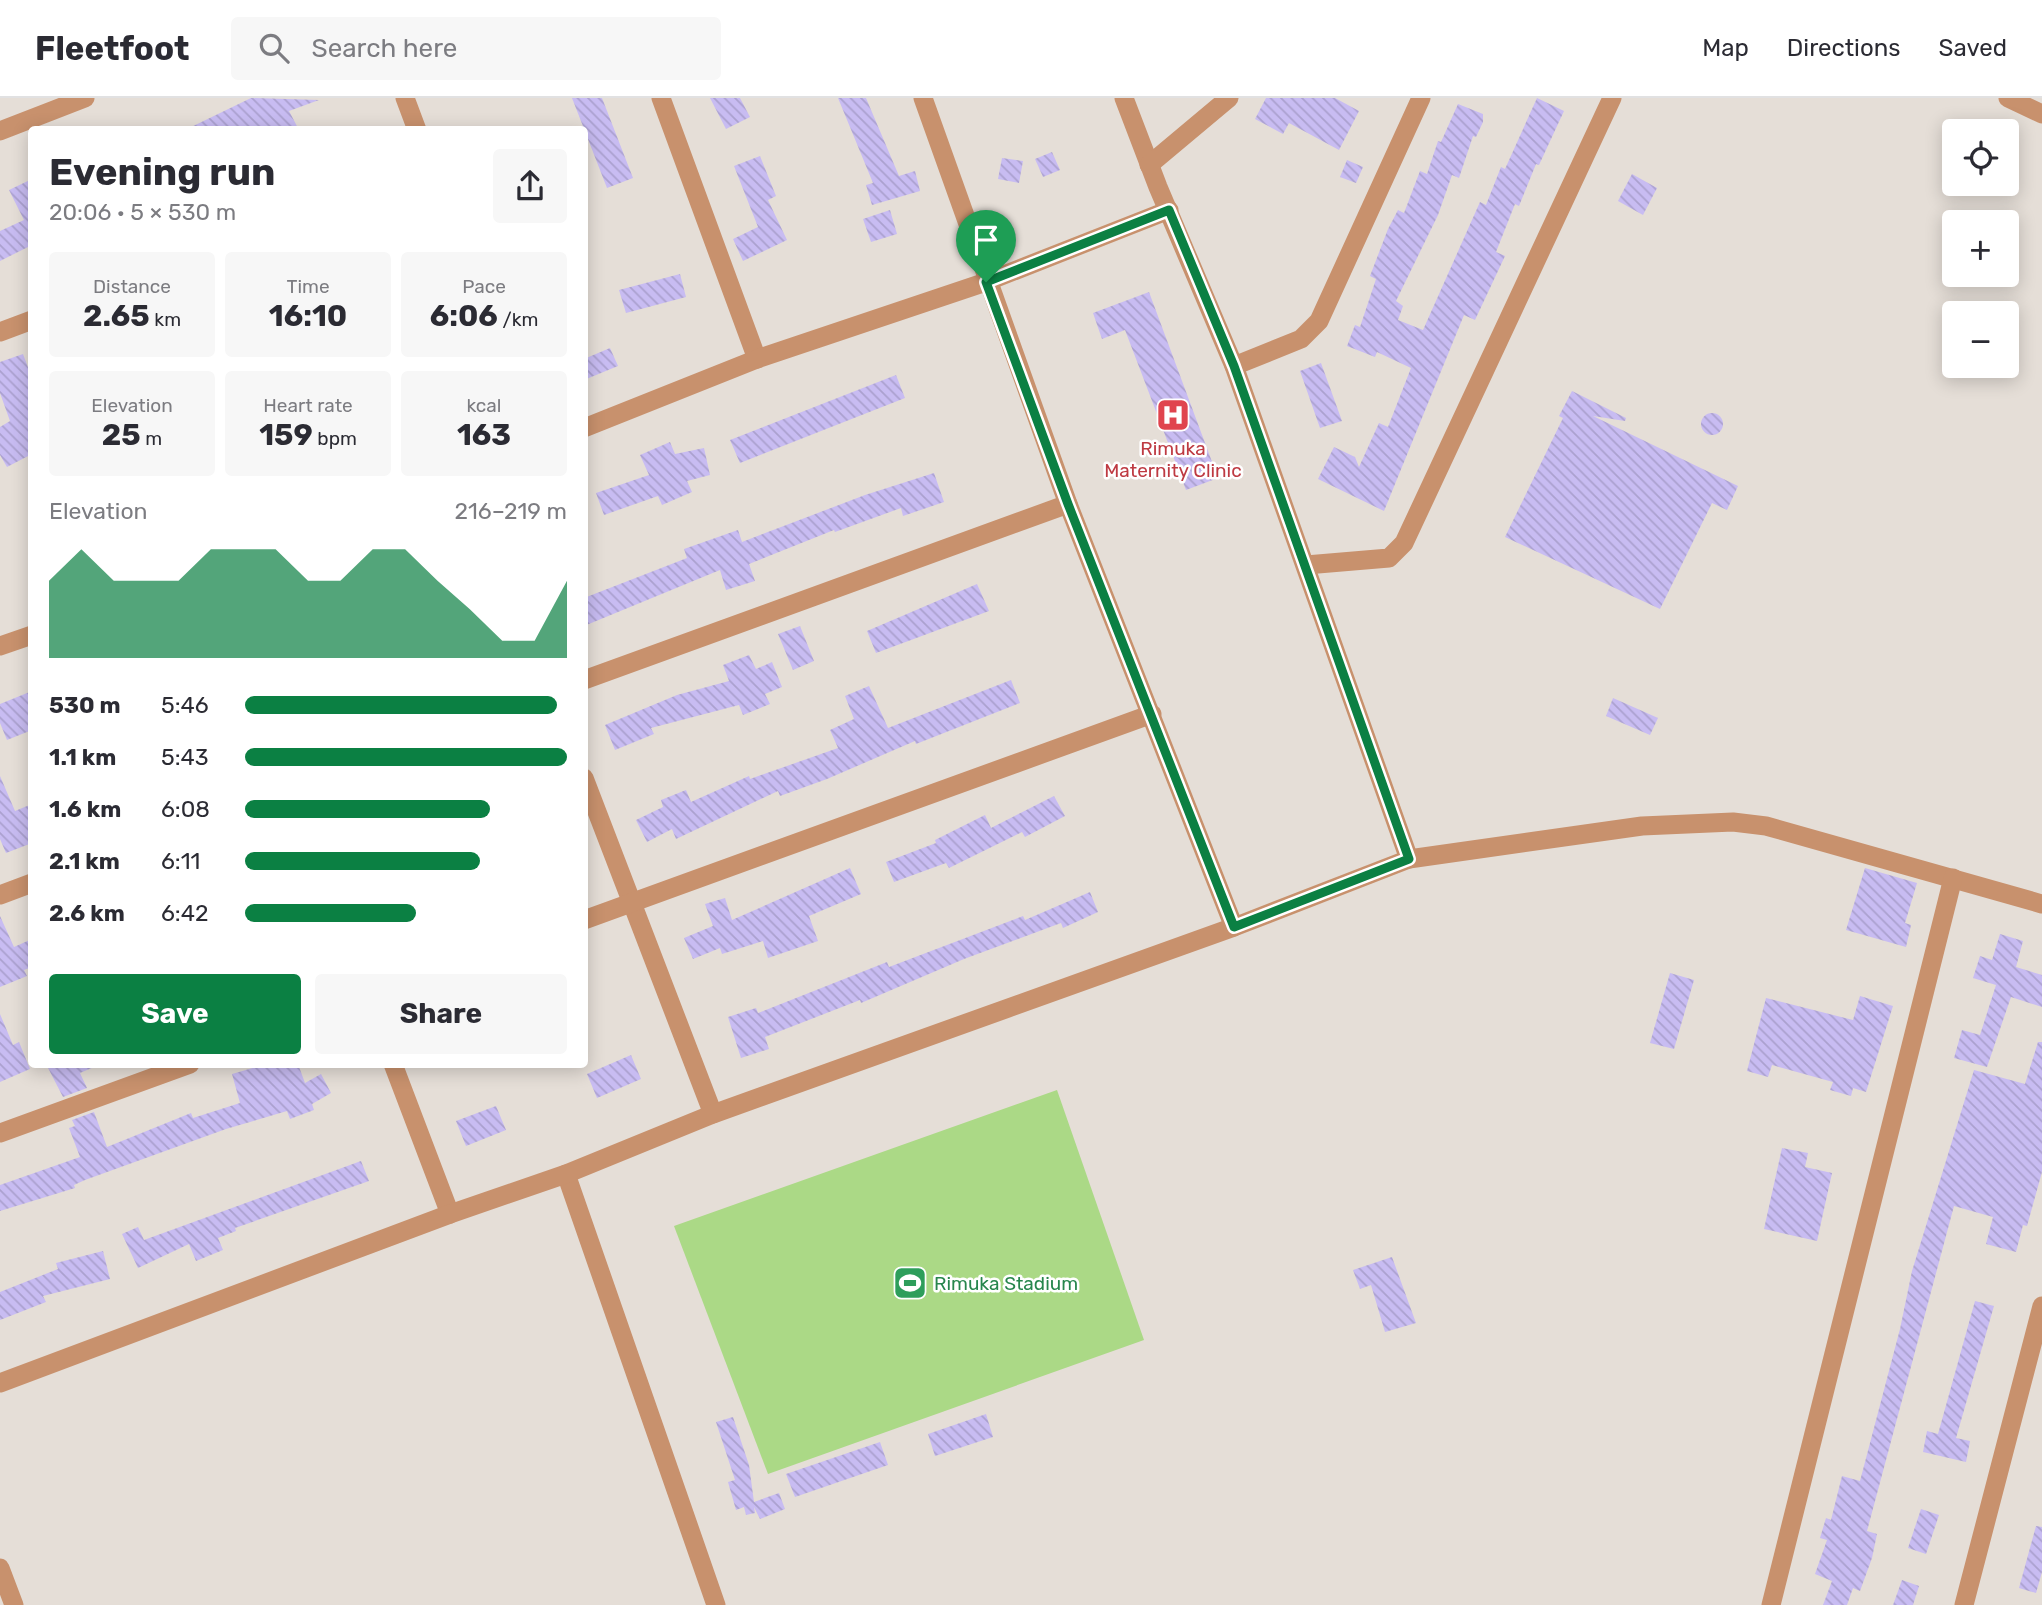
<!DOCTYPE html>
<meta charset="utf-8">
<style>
body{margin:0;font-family:Rubik,sans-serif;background:#f7f7f7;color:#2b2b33;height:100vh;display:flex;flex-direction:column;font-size:26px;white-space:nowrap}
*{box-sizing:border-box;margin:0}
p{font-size:23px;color:#7c7c81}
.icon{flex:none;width:38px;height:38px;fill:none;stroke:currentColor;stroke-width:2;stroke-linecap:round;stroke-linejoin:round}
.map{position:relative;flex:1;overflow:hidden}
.drawer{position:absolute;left:28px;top:28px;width:560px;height:942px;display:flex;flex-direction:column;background:#fff;border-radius:7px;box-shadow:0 4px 18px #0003}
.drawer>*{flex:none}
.buttons{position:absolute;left:1942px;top:21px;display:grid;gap:14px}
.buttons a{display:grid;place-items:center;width:77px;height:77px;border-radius:7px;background:#fff;box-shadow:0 4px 18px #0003;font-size:35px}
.pin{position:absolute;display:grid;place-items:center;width:60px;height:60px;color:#fff;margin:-72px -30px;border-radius:50% 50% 50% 0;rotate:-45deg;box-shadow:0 0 7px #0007}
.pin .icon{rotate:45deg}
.round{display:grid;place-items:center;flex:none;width:74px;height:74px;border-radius:7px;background:#f7f7f7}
.headline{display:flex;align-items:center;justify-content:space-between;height:119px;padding:0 21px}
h1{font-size:38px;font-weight:700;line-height:52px}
.stats{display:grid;grid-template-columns:repeat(3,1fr);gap:10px;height:119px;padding:7px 21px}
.stats div{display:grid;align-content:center;border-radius:7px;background:#f7f7f7;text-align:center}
.stats b{font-size:30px;font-weight:700}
.stats small{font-size:19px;font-weight:400}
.stats p{font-size:19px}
.chart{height:196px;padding:14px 21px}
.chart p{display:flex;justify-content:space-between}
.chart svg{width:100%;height:126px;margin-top:7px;fill:#0b8043;opacity:.7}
.button{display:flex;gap:14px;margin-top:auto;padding:14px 21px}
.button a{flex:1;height:80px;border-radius:7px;background:#0b8043;color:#fff;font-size:28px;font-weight:700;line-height:80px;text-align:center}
.button a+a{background:#f7f7f7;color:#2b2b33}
ul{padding:0 21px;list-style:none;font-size:23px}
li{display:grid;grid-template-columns:112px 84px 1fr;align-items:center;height:52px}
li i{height:18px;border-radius:9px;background:#0b8043}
header{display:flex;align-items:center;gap:42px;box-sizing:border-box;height:98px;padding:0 35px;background:#fff;border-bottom:2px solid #e1e1e2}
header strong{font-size:33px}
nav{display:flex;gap:38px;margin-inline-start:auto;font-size:24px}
.search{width:490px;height:63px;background:#f7f7f7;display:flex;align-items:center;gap:18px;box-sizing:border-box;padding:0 24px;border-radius:7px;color:#7c7c81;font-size:26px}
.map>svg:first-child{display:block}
.pitch{fill:#abd986}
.building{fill:url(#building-back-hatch)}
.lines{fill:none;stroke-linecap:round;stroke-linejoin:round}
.street{stroke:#c8916d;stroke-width:19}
.route-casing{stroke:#fff;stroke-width:14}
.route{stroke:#0b8043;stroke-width:9}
.labels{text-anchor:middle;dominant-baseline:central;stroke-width:5;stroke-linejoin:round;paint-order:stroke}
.health-label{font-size:19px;fill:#be3a42;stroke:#fff}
.leisure-label{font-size:19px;fill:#27864d;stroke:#fff;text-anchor:start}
</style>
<header>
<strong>Fleetfoot</strong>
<div class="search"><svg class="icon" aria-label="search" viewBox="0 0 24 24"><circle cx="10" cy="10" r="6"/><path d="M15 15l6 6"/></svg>Search here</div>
<nav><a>Map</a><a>Directions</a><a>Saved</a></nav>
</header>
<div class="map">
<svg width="2042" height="1507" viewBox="0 0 2042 1507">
<defs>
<pattern id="building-back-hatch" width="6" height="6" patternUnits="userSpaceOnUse" patternTransform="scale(1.75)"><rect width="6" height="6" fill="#c8bcf2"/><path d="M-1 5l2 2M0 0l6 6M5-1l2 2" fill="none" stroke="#aba1cf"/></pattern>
</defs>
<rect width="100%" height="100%" fill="#e5ded7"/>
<!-- pitch -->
<polygon class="pitch" points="1057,992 1144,1242 768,1376 674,1128"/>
<!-- building -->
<g class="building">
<polygon points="251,0 319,2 289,13 299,32 185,32"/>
<polygon points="572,0 602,0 633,80 607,90"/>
<polygon points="710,0 740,0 750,19 726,31"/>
<polygon points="838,0 866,0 899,78 915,73 920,93 872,107 866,87 873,85"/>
<polygon points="1266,0 1335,0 1359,13 1339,52 1289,25 1283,36 1255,21"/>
<polygon points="1537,0 1564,13 1539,67 1536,66 1519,108 1515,106 1496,154 1505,158 1475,222 1464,217 1384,413 1318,381 1334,349 1355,359 1359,369 1379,325 1388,329 1411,270 1377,254 1375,259 1347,248 1355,227 1360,229 1376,181 1370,178 1388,131 1398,112 1404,115 1420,73 1427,76 1438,43 1441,44 1458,6 1483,16 1483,24 1476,39 1473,38 1459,80 1452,77 1438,117 1396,203 1403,208 1398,222 1423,232 1480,104 1486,107 1501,69 1505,71"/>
<polygon points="1052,54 1060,72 1043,79 1035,61"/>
<polygon points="760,58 776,98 768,102 787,142 743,163 733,141 758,129 734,68"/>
<polygon points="1002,60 1023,63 1019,85 998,81"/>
<polygon points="1347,62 1363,69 1356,85 1340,79"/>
<polygon points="1632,76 1657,90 1643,117 1618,103"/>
<polygon points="32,81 32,147 0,163 0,133 24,122 9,92"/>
<polygon points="890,112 897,136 871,144 863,121"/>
<polygon points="680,176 686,199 626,215 619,192"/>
<polygon points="1149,194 1218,380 1186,392 1125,232 1102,241 1093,215"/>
<polygon points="610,250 618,268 584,282 584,261"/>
<polygon points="23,256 32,280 32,356 7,369 0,357 0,329 10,323 0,295 0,264"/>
<polygon points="1321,265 1342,323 1320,330 1300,273"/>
<polygon points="896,277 905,300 740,365 730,342"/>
<polygon points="1572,293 1626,320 1625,323 1593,318 1738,388 1727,412 1712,405 1660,511 1505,439 1563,320 1559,318"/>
<circle cx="1712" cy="326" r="11"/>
<polygon points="670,344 675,356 704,350 710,377 687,383 692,394 662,407 658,398 604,417 596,395 649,377 640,357"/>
<polygon points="934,375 944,404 903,418 901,410 835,434 834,432 749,466 755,483 726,492 720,472 584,528 584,500 687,460 684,451 738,432 742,444 865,397"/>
<polygon points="977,486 989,513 876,555 867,533"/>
<polygon points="800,528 814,563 793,572 778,536"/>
<polygon points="749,557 756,571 772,564 782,589 765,596 770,606 743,617 739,607 651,630 654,636 615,652 605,627 677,597 729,583 723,567"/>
<polygon points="1011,582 1020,605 916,646 915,643 827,681 780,698 778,693 676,741 672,731 647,744 636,722 663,709 661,702 686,692 691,704 749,678 750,681 838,650 830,632 854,621 845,598 869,588 888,630"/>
<polygon points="32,593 32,632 7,642 0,625 0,606"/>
<polygon points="1613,600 1658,620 1650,637 1606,618"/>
<polygon points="0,678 15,713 32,706 32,745 6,755 0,741"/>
<polygon points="1054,698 1065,718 1025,739 1022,734 949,770 946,765 894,784 886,764 936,745 935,742 985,717 991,730"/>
<polygon points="850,770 861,796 809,818 818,843 768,860 763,843 722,856 720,850 693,861 684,840 713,828 705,806 725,800 732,822"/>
<polygon points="1865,770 1917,785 1905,825 1911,827 1906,849 1846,832"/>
<polygon points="1090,794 1098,814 1063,830 1061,825 964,861 861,905 860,902 765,939 769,951 741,960 728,919 756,910 758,915 887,864 889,869 1023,818 1025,822"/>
<polygon points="0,818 14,849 32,841 32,869 24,872 27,878 0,889"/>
<polygon points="2000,836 2023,843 2016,869 2042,877 2042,909 2011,899 1987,969 1954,960 1962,932 1980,937 1996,887 1973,880 1980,858 1992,862"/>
<polygon points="1670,875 1694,882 1674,951 1650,945"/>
<polygon points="1860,898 1893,908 1866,994 1853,990 1851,998 1830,992 1833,984 1772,967 1768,979 1747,973 1766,900 1853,922"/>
<polygon points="0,916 13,947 19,944 30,971 0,984"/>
<polygon points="2038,944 2042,944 2042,1074 2027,1128 2023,1127 2016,1154 1986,1146 1993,1119 1954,1108 1867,1433 1877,1436 1872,1460 1860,1493 1853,1490 1847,1507 1823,1507 1832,1483 1815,1476 1827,1442 1820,1440 1826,1420 1831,1422 1842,1378 1860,1383 1900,1231 1912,1173 1974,972 2025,986"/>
<polygon points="631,957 641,981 597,1000 587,976"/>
<polygon points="46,966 101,966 80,975 87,990 63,999"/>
<polygon points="266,966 298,966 305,985 321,976 331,995 312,1006 314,1012 290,1021 287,1013 226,1031 85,1082 74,1087 75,1090 0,1113 0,1087 80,1059 69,1030 75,1028 72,1022 94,1014 107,1049 191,1015 193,1020 240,1005 232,976"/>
<polygon points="496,1008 506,1032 466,1048 456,1023"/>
<polygon points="1782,1050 1808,1055 1805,1069 1832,1075 1817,1143 1764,1131"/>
<polygon points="361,1063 369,1083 235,1130 236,1133 218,1140 223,1152 196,1163 189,1146 138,1170 122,1136 138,1129 144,1142"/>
<polygon points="103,1153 110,1181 43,1198 46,1204 0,1222 0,1194 58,1171 56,1165"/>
<polygon points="1392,1159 1416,1225 1385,1234 1371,1187 1360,1191 1353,1172"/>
<polygon points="1975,1203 1994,1208 1956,1340 1970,1343 1966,1364 1923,1354 1927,1333 1938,1336"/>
<polygon points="986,1316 993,1339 935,1358 928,1336"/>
<polygon points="733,1319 749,1367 754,1404 779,1395 785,1411 760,1421 754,1409 755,1415 746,1417 744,1409 736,1412 728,1384 735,1382 716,1324"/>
<polygon points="880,1344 888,1367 795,1399 786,1376"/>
<polygon points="1921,1411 1939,1417 1926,1456 1908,1450"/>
<polygon points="2036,1428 2042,1429 2042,1474 2036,1495 2019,1490"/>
<polygon points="1902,1482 1919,1488 1913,1507 1893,1507"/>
</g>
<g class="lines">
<!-- street -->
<g class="street">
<polyline points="405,0 417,32"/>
<polyline points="661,0 757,261"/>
<polyline points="923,0 1068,406 1234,829"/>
<polyline points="1124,0 1158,89 1234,268 1409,761"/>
<polyline points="2008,0 2042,16"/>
<polyline points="0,33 85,0"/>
<polyline points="1149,67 1229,0"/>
<polyline points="0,234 32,222"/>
<polyline points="1234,268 1301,241 1319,223 1421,0"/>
<polyline points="584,330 757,261 986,184 1169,112"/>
<polyline points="1306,467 1389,460 1404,445 1612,0"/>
<polyline points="0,548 32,537"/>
<polyline points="584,582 1068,406"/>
<polyline points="584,680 713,1016"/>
<polyline points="0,797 32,785"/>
<polyline points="584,822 1152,616"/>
<polyline points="393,966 450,1116"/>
<polyline points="0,1035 190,966"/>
<polyline points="566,1076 716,1507"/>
<polyline points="0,1285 450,1116 566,1076 713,1016 1234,829 1409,761 1642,728 1733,724 1766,728 2042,806"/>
<polyline points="0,1470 14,1507"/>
<polyline points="1771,1507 1953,780"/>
<polyline points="1964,1507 2042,1208"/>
</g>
</g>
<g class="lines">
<defs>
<polygon id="route" points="1169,112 1234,268 1409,761 1234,829 1068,406 986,184"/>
</defs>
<!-- route casing -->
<use href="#route" class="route-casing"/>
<!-- route -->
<use href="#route" class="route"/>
</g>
<!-- icons -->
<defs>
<symbol id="hospital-square" viewBox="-11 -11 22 22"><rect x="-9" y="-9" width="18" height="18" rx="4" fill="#e0444e" stroke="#fff"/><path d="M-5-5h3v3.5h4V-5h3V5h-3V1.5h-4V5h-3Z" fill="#fff"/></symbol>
<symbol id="stadium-square" viewBox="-11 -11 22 22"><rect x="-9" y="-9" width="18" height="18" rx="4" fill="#2e9e5b" stroke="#fff"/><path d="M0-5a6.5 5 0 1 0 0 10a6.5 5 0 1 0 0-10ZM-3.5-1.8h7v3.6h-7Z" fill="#fff"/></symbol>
</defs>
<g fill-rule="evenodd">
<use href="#hospital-square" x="1154" y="298" width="38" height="38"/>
<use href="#stadium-square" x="891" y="1166" width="38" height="38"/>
</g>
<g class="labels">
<!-- health labels -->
<g class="health-label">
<text x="1173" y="350">Rimuka<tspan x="1173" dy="22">Maternity Clinic</tspan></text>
</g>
<!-- leisure labels -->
<g class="leisure-label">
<text x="934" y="1185">Rimuka Stadium</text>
</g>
</g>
</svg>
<div class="buttons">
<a><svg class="icon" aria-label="locate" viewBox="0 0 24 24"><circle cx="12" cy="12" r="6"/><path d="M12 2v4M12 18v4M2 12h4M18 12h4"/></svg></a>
<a>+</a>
<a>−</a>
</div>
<div class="pin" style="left:986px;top:184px;background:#1e9e55"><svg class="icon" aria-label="arrive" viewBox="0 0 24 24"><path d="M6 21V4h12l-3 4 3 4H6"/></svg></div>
<section class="drawer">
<div class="headline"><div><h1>Evening run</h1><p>20:06 · 5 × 530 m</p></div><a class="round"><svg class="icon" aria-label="share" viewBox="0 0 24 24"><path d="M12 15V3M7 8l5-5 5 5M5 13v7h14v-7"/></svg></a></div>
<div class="stats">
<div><p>Distance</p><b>2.65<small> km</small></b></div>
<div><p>Time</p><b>16:10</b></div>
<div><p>Pace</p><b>6:06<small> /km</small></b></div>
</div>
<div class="stats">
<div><p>Elevation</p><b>25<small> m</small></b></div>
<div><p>Heart rate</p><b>159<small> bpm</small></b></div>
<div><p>kcal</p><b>163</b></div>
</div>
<div class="chart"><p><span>Elevation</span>216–219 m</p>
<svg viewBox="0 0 160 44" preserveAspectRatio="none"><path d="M0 44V17L10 6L20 17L30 17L40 17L50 6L60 6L70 6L80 17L90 17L100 6L110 6L120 17L130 27L140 38L150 38L160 17V44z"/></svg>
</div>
<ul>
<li><b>530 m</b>5:46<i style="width:97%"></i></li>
<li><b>1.1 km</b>5:43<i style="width:100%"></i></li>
<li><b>1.6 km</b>6:08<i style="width:76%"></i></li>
<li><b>2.1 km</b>6:11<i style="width:73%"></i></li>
<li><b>2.6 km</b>6:42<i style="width:53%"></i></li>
</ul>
<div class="button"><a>Save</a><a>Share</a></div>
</section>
</div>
